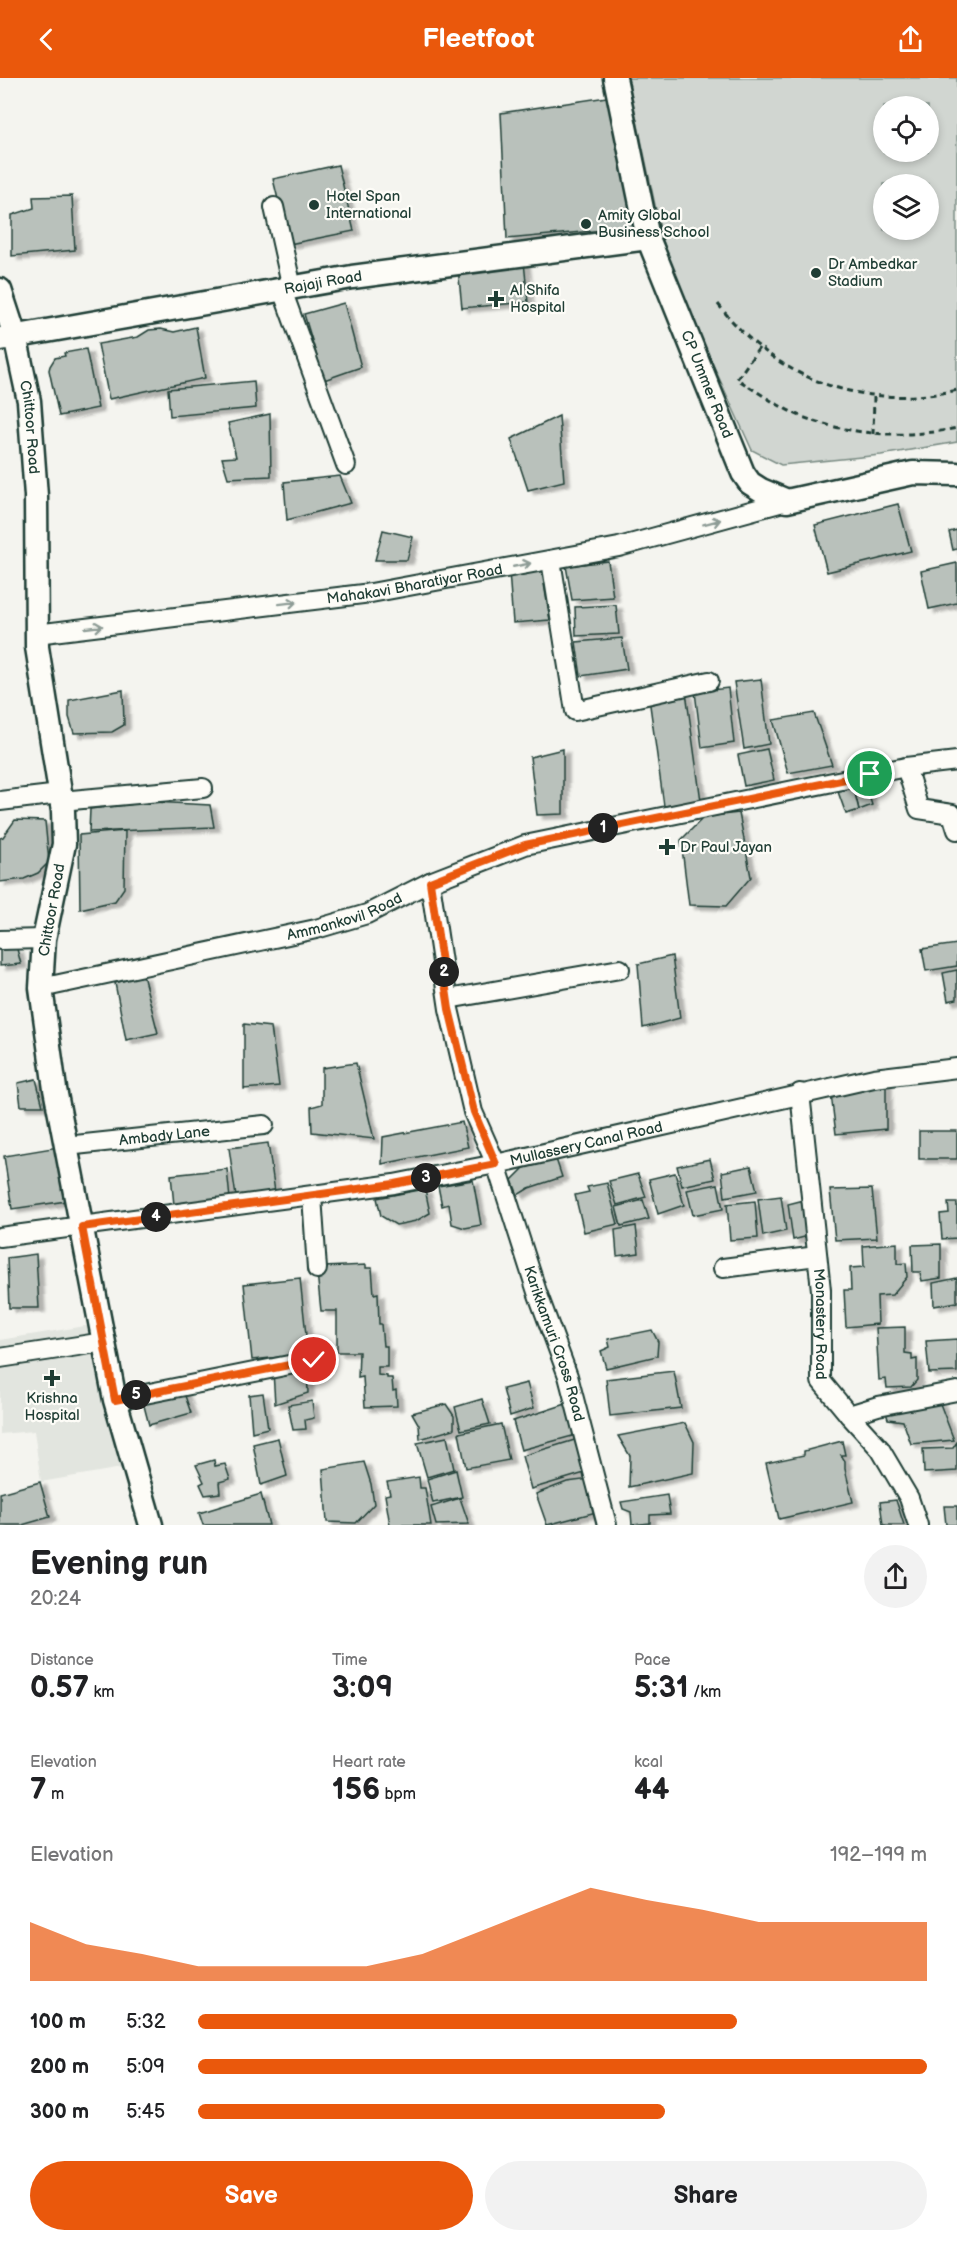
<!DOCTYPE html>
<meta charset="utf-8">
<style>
body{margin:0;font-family:"Balsamiq Sans",sans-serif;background:#f2f2f2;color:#202124;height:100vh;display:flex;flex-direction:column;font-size:22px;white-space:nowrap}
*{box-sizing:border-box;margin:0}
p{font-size:20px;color:#757577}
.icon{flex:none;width:33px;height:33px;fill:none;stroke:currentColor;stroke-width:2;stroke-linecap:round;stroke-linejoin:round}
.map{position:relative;height:1447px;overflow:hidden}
.side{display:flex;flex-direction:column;background:#fff;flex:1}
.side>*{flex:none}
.controls{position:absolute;left:873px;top:18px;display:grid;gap:12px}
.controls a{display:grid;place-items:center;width:66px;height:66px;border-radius:50%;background:#fff;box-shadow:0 3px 9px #0003;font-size:30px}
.pin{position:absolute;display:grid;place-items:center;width:51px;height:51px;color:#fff;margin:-26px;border:3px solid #fff;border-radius:50%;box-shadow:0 2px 6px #0007}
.km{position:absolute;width:30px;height:30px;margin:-15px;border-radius:50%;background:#222;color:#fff;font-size:16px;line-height:30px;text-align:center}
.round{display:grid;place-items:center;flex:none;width:63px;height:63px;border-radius:32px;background:#f2f2f2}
.head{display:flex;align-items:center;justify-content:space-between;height:102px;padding:0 30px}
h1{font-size:33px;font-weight:800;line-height:45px}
.figures{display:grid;grid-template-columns:repeat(3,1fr);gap:9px;height:102px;padding:6px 30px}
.figures div{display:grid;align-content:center}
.figures b{font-size:30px;font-weight:800}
.figures small{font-size:16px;font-weight:400}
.figures p{font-size:16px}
.chart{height:168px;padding:12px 30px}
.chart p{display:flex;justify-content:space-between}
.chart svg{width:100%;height:108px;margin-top:6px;fill:#ea580c;opacity:.7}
.cta{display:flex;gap:12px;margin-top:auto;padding:12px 30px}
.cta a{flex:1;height:69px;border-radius:36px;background:#ea580c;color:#fff;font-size:24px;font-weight:800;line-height:69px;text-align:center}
.cta a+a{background:#f2f2f2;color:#202124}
ul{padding:0 30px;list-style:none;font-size:20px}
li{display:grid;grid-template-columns:96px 72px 1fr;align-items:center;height:45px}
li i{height:15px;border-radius:8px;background:#ea580c}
header{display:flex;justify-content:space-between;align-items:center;height:78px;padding:0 30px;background:#ea580c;color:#fff;font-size:27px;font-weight:800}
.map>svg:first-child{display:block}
.built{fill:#e2e5df}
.pitch{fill:#d1d6d1;stroke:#788a82;stroke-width:1.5;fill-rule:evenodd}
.building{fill:#b9c1bb;stroke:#1f3d34;stroke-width:1.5;filter:url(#shadow)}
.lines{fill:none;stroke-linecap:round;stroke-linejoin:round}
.minor-casing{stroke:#1f3d34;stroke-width:22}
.major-casing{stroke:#1f3d34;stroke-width:27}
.path{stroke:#1f3d34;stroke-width:3;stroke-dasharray:6 4.5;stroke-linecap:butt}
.minor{stroke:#fdfcf7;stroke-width:18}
.major{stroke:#fdfcf7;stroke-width:22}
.oneway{stroke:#8e9c96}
.route-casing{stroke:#fff;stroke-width:12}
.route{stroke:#ea580c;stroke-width:8}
.poi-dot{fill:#1f3d34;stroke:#fdfcf7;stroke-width:2}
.labels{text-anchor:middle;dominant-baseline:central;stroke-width:4.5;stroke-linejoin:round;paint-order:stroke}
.poi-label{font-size:15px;fill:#1f3d34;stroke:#fdfcf7;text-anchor:start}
.street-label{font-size:15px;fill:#1f3d34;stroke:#fdfcf7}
</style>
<header><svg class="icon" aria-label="back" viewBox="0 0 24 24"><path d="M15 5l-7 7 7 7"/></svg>Fleetfoot<svg class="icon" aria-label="share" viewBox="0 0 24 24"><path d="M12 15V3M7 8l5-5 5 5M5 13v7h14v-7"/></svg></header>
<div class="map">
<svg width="957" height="1447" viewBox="0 0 957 1447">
<defs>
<filter id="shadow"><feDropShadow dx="6" dy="4" stdDeviation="1.5" flood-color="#0004"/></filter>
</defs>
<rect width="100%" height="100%" fill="#f4f4ef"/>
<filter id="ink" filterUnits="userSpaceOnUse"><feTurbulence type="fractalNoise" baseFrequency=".0167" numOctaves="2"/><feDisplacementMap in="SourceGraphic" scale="12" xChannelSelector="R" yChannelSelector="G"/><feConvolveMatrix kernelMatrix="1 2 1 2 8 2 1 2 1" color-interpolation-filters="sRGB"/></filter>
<g filter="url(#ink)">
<!-- built -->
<polygon class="built" points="91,1247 127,1389 41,1404 34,1353 0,1356 0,1262"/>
<!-- pitch -->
<path class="pitch" d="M 628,0 L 957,0 L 957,364 L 881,377 L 781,387 L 752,372 L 687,230 L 662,160 ZM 884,28 L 928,28 L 928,74 L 884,74 ZM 884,106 L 928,106 L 928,152 L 884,152 Z"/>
<!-- building -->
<g class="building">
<polygon points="613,18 636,149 507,161 501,35"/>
<polygon points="338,87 354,153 289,166 273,101"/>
<polygon points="72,118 75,172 12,178 12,137 34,130 33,119"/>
<polygon points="524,184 528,224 462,230 458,190"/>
<polygon points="344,225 361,289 324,302 304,236"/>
<polygon points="196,249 205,300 109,321 98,266 138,259 149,252 161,251 174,254"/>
<polygon points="86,271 98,330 59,338 49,292 50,288 55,280 65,278 64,275"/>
<polygon points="254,303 256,330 170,338 168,311"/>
<polygon points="270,336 271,398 228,400 222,380 236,379 228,345"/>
<polygon points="559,338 564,403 528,412 511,361"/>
<polygon points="340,398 351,425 287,442 284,404"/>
<polygon points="898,426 911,473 827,494 815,447"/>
<polygon points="383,452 413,459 407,482 375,482"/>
<polygon points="957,452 957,471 953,472 949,454"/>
<polygon points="608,483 613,519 572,522 566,488"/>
<polygon points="957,485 957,525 929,531 921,493"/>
<polygon points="541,488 550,542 513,545 509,494"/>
<polygon points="616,527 619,556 576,558 575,529"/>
<polygon points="622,560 627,591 581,598 576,564"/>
<polygon points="761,601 769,666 744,671 734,604"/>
<polygon points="728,610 734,665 702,670 695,614"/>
<polygon points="123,612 124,647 112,654 74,655 69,639 69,622"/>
<polygon points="686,614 701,723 664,728 649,620"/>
<polygon points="814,635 832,687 788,695 773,642"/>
<polygon points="563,671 563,736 537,737 530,679"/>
<polygon points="767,671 774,702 744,708 738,677"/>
<polygon points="865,705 872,727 859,732 853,707"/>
<polygon points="853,707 859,732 846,736 837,711"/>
<polygon points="153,724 210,727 214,749 89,754 90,731"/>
<polygon points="739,735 751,799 726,828 689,827 681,762 704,739"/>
<polygon points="15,742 45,743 49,784 38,795 24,801 0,804 0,760 3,759"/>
<polygon points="125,753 124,810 115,823 80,831 79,757"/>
<polygon points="957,866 957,888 926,893 922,871"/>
<polygon points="0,871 17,871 21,886 0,888"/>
<polygon points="672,878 680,940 643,950 638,886"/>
<polygon points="957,892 957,921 948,923 943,895"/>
<polygon points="143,897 158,955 126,962 115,905"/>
<polygon points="244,946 271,949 279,1008 244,1011"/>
<polygon points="356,985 374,1061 312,1054 311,1029 322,1026 322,990"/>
<polygon points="36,1001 43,1028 21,1028 18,1005"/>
<polygon points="886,1004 886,1051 836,1056 831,1016"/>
<polygon points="462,1044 468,1069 382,1086 383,1059"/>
<rect x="919" y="1053" width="38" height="28"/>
<polygon points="268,1065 275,1114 236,1119 229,1070"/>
<polygon points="58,1069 66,1123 12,1131 4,1078"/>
<polygon points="556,1081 562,1099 529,1110 518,1117 512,1102 524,1090"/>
<polygon points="710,1081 715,1101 682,1108 677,1088"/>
<polygon points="751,1088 757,1113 725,1119 722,1094"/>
<polygon points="227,1091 230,1121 174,1127 171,1097"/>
<polygon points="675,1095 684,1127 658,1136 649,1101"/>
<polygon points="638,1096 646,1119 617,1127 609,1103"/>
<polygon points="473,1102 481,1147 465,1150 452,1146 449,1126 442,1128 438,1108"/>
<polygon points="607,1105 618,1146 584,1154 575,1117 589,1114 587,1109"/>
<polygon points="718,1106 723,1131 693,1137 687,1112"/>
<polygon points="425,1111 430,1135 416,1143 396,1147 381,1138 377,1120"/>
<polygon points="872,1111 877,1160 835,1162 830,1112"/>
<polygon points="781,1118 786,1153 763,1158 758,1121"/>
<polygon points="643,1122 649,1141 621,1148 616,1129"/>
<polygon points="804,1122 812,1157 793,1162 788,1126"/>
<polygon points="755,1123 758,1160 730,1162 727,1126"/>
<polygon points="948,1125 957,1125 957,1160 942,1161 940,1136 949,1135"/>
<polygon points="636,1148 639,1175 617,1178 615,1152"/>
<polygon points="897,1165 897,1186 906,1185 907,1199 892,1217 877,1218 878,1246 846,1249 844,1212 851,1212 850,1190 864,1189 863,1168"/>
<polygon points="941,1166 941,1200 922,1203 920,1194 913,1194 912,1167"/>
<polygon points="36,1176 39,1230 9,1230 7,1180"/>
<polygon points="366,1187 366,1190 372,1190 374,1216 378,1215 379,1246 381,1246 383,1268 387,1268 387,1289 378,1289 378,1297 387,1298 387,1300 392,1300 393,1313 396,1312 397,1328 365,1329 363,1299 358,1300 359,1274 337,1274 337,1233 321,1233 317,1194 324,1189"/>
<polygon points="300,1200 308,1276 252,1282 244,1206"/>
<polygon points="957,1200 957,1224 934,1228 933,1205"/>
<polygon points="905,1249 905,1275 912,1276 912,1282 917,1281 917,1302 911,1309 887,1310 886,1301 879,1302 876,1250"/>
<polygon points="652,1252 658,1264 657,1278 606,1290 601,1273 610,1269 608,1261"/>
<polygon points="957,1261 957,1294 929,1295 926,1263"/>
<polygon points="307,1286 308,1315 275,1326 273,1293"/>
<polygon points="674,1293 681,1330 610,1338 606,1301"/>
<polygon points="527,1305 534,1330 510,1338 503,1311"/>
<polygon points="183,1312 191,1335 149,1347 142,1320"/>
<polygon points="263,1315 268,1350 252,1354 249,1317"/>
<polygon points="482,1321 490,1346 461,1352 455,1329"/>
<polygon points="312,1323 314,1340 305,1342 306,1351 293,1352 288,1327"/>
<polygon points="939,1323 954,1362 911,1366 903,1343 888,1341 884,1328"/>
<polygon points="446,1326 454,1338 454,1351 420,1361 419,1347 412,1335"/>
<polygon points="566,1326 576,1357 521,1372 513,1343"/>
<polygon points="685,1345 694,1364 693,1395 629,1409 630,1378 618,1358"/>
<polygon points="501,1346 509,1382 466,1390 459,1355"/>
<polygon points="447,1359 454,1391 427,1399 417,1365"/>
<polygon points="278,1360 287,1398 261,1407 253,1366"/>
<polygon points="578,1361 588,1394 531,1411 522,1378"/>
<polygon points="842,1363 845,1377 841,1377 845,1383 845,1391 853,1424 779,1441 766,1385 804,1377 804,1373"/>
<polygon points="957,1364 957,1393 924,1395 923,1371 953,1370"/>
<polygon points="214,1382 215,1388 225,1386 230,1401 219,1404 220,1415 205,1417 200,1406 204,1404 196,1387"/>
<polygon points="364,1384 371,1406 374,1426 356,1445 327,1444 323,1391"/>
<polygon points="456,1392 462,1419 433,1425 427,1401"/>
<polygon points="419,1399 420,1410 425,1410 431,1447 390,1447 385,1417 390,1416 387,1404"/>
<polygon points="590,1401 600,1433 547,1447 536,1416 567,1404"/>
<polygon points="40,1404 50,1439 22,1447 0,1447 0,1415"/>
<polygon points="261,1416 269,1447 203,1447 199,1435"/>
<polygon points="667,1417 670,1436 650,1437 650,1445 632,1447 631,1434 623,1431 621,1424"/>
<polygon points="460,1420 469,1446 436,1447 431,1429"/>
<polygon points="896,1422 904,1447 883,1447 880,1424"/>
<polygon points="944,1428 957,1428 957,1447 946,1447"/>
</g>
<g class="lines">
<defs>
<g id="minor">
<polyline points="274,129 292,210"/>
<polyline points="282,212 346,387"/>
<polyline points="551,482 575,633 709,603"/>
<path id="s1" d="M 36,556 L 371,515 L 619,469 L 787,423"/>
<polyline points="906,689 919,731 952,736 957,752"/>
<polyline points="0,723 60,716"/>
<polyline points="61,723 203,710"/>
<path id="s2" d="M 430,804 L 449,931 L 473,1034 L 496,1086 L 537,1214 L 568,1298 L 607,1447"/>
<polyline points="0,862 44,861"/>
<path id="s3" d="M 41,910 L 316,851 L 367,836 L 430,804 L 525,767 L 906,689 L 957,683"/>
<polyline points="448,921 620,891"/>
<path id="s4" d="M 800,1015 L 821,1212 L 821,1303 L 849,1337 L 880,1371 L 909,1420 L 918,1447"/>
<path id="s5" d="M 66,1068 L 264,1047"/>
<polyline points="312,1118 317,1191"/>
<path id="s6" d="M 0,1159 L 394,1106 L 496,1086 L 874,1000 L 957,990"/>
<polyline points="723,1190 817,1178"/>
<polyline points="0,1280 104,1264"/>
<polyline points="115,1322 314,1282"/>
<polyline points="849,1337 878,1328 957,1313"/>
</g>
<g id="major">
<path id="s7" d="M 615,0 L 648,160 L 743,395 L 750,405 L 761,412 L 787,423 L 913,395 L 957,396"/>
<path id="s8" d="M 0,212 L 15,258 L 29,323 L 36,418 L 37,569 L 63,733 L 64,766 L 44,861 L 41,910 L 55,1011 L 115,1322 L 151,1447"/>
<path id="s9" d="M 1,261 L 352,199 L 648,160"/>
</g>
</defs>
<!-- minor casing -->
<use href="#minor" class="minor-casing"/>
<!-- major casing -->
<use href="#major" class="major-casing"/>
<!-- path -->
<g class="path">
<path d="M 718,226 C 777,303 863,333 957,312"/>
<path d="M 759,270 L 737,301 C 761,316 787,335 814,343 C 860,358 910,360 957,350"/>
<polyline points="873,356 874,319"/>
</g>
<!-- minor -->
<use href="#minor" class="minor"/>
<!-- major -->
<use href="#major" class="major"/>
</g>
<!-- one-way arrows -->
<defs><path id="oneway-shaft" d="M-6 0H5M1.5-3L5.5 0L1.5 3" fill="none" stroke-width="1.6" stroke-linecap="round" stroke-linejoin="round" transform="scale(1.5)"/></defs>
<g class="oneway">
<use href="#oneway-shaft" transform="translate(712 444) rotate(-15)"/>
<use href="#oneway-shaft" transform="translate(522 487) rotate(-11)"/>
<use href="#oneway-shaft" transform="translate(288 525) rotate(-7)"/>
<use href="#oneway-shaft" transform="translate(94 549) rotate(-7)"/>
</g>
</g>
<g class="lines" filter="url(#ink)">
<defs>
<polyline id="route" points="314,1282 115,1322 82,1149 394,1106 496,1086 474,1034 449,931 430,804 525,767 870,696"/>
</defs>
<!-- route casing -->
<use href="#route" class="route-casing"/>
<!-- route -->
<use href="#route" class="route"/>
</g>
<!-- markers -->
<g class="poi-dot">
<circle cx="314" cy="127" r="6"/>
<circle cx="586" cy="146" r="6"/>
<circle cx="816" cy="195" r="6"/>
<path d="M493 212h6v6h6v6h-6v6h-6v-6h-6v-6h6z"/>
<path d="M664 760h6v6h6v6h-6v6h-6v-6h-6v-6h6z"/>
<path d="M49 1291h6v6h6v6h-6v6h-6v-6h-6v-6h6z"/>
</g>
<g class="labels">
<!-- poi labels -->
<g class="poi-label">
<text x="326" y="118">Hotel Span<tspan x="326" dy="17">International</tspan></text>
<text x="598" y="137">Amity Global<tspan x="598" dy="17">Business School</tspan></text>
<text x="828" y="186">Dr Ambedkar<tspan x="828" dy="17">Stadium</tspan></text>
<text x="510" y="212">Al Shifa<tspan x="510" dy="17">Hospital</tspan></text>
<text x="680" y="769">Dr Paul Jayan</text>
<text x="52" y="1320" text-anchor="middle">Krishna<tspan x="52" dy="17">Hospital</tspan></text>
</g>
<!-- street labels -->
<g class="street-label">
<text stroke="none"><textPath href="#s9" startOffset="327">Rajaji Road</textPath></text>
<text stroke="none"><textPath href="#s7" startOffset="321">CP Ummer Road</textPath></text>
<text stroke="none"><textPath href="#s8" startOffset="141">Chittoor Road</textPath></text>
<text stroke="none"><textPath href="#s1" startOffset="382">Mahakavi Bharatiyar Road</textPath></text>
<text transform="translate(52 832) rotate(-80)">Chittoor Road</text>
<text stroke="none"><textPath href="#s3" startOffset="312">Ammankovil Road</textPath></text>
<text stroke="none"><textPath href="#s5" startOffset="99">Ambady Lane</textPath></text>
<text stroke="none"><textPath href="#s6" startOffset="594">Mullassery Canal Road</textPath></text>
<text stroke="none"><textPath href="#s4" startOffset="232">Monastery Road</textPath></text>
<text stroke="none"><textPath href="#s2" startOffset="480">Karikkamuri Cross Road</textPath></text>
</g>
</g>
</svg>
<div class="controls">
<a><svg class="icon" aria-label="locate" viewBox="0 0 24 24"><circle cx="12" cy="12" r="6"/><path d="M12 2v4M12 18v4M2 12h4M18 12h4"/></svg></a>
<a><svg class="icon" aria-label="layers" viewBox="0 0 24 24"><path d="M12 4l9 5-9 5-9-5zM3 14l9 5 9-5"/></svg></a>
</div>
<div class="pin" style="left:870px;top:696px;background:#1e9e55"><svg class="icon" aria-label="arrive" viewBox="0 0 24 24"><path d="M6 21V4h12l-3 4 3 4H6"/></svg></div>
<div class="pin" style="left:314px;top:1282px;background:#d93025"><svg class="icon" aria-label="check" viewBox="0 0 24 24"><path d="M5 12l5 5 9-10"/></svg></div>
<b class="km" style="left:603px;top:750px">1</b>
<b class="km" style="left:444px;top:894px">2</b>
<b class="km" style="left:426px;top:1100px">3</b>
<b class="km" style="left:156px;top:1139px">4</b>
<b class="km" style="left:136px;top:1317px">5</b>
</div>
<section class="side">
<div class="head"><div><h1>Evening run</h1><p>20:24</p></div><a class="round"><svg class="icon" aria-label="share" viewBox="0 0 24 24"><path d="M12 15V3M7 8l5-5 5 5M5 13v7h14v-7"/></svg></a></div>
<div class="figures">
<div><p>Distance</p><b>0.57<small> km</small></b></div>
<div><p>Time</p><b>3:09</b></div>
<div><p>Pace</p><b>5:31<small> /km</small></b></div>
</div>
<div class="figures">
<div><p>Elevation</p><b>7<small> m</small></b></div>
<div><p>Heart rate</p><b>156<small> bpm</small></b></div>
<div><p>kcal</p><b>44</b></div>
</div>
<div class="chart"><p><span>Elevation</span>192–199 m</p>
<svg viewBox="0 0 160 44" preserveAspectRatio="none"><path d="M0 44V20L10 29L20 33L30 38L40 38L50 38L60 38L70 33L80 24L90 15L100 6L110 11L120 15L130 20L140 20L150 20L160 20V44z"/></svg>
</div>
<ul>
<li><b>100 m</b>5:32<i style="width:74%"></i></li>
<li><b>200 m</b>5:09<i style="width:100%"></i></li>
<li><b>300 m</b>5:45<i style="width:64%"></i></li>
</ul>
<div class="cta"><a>Save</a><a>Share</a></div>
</section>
